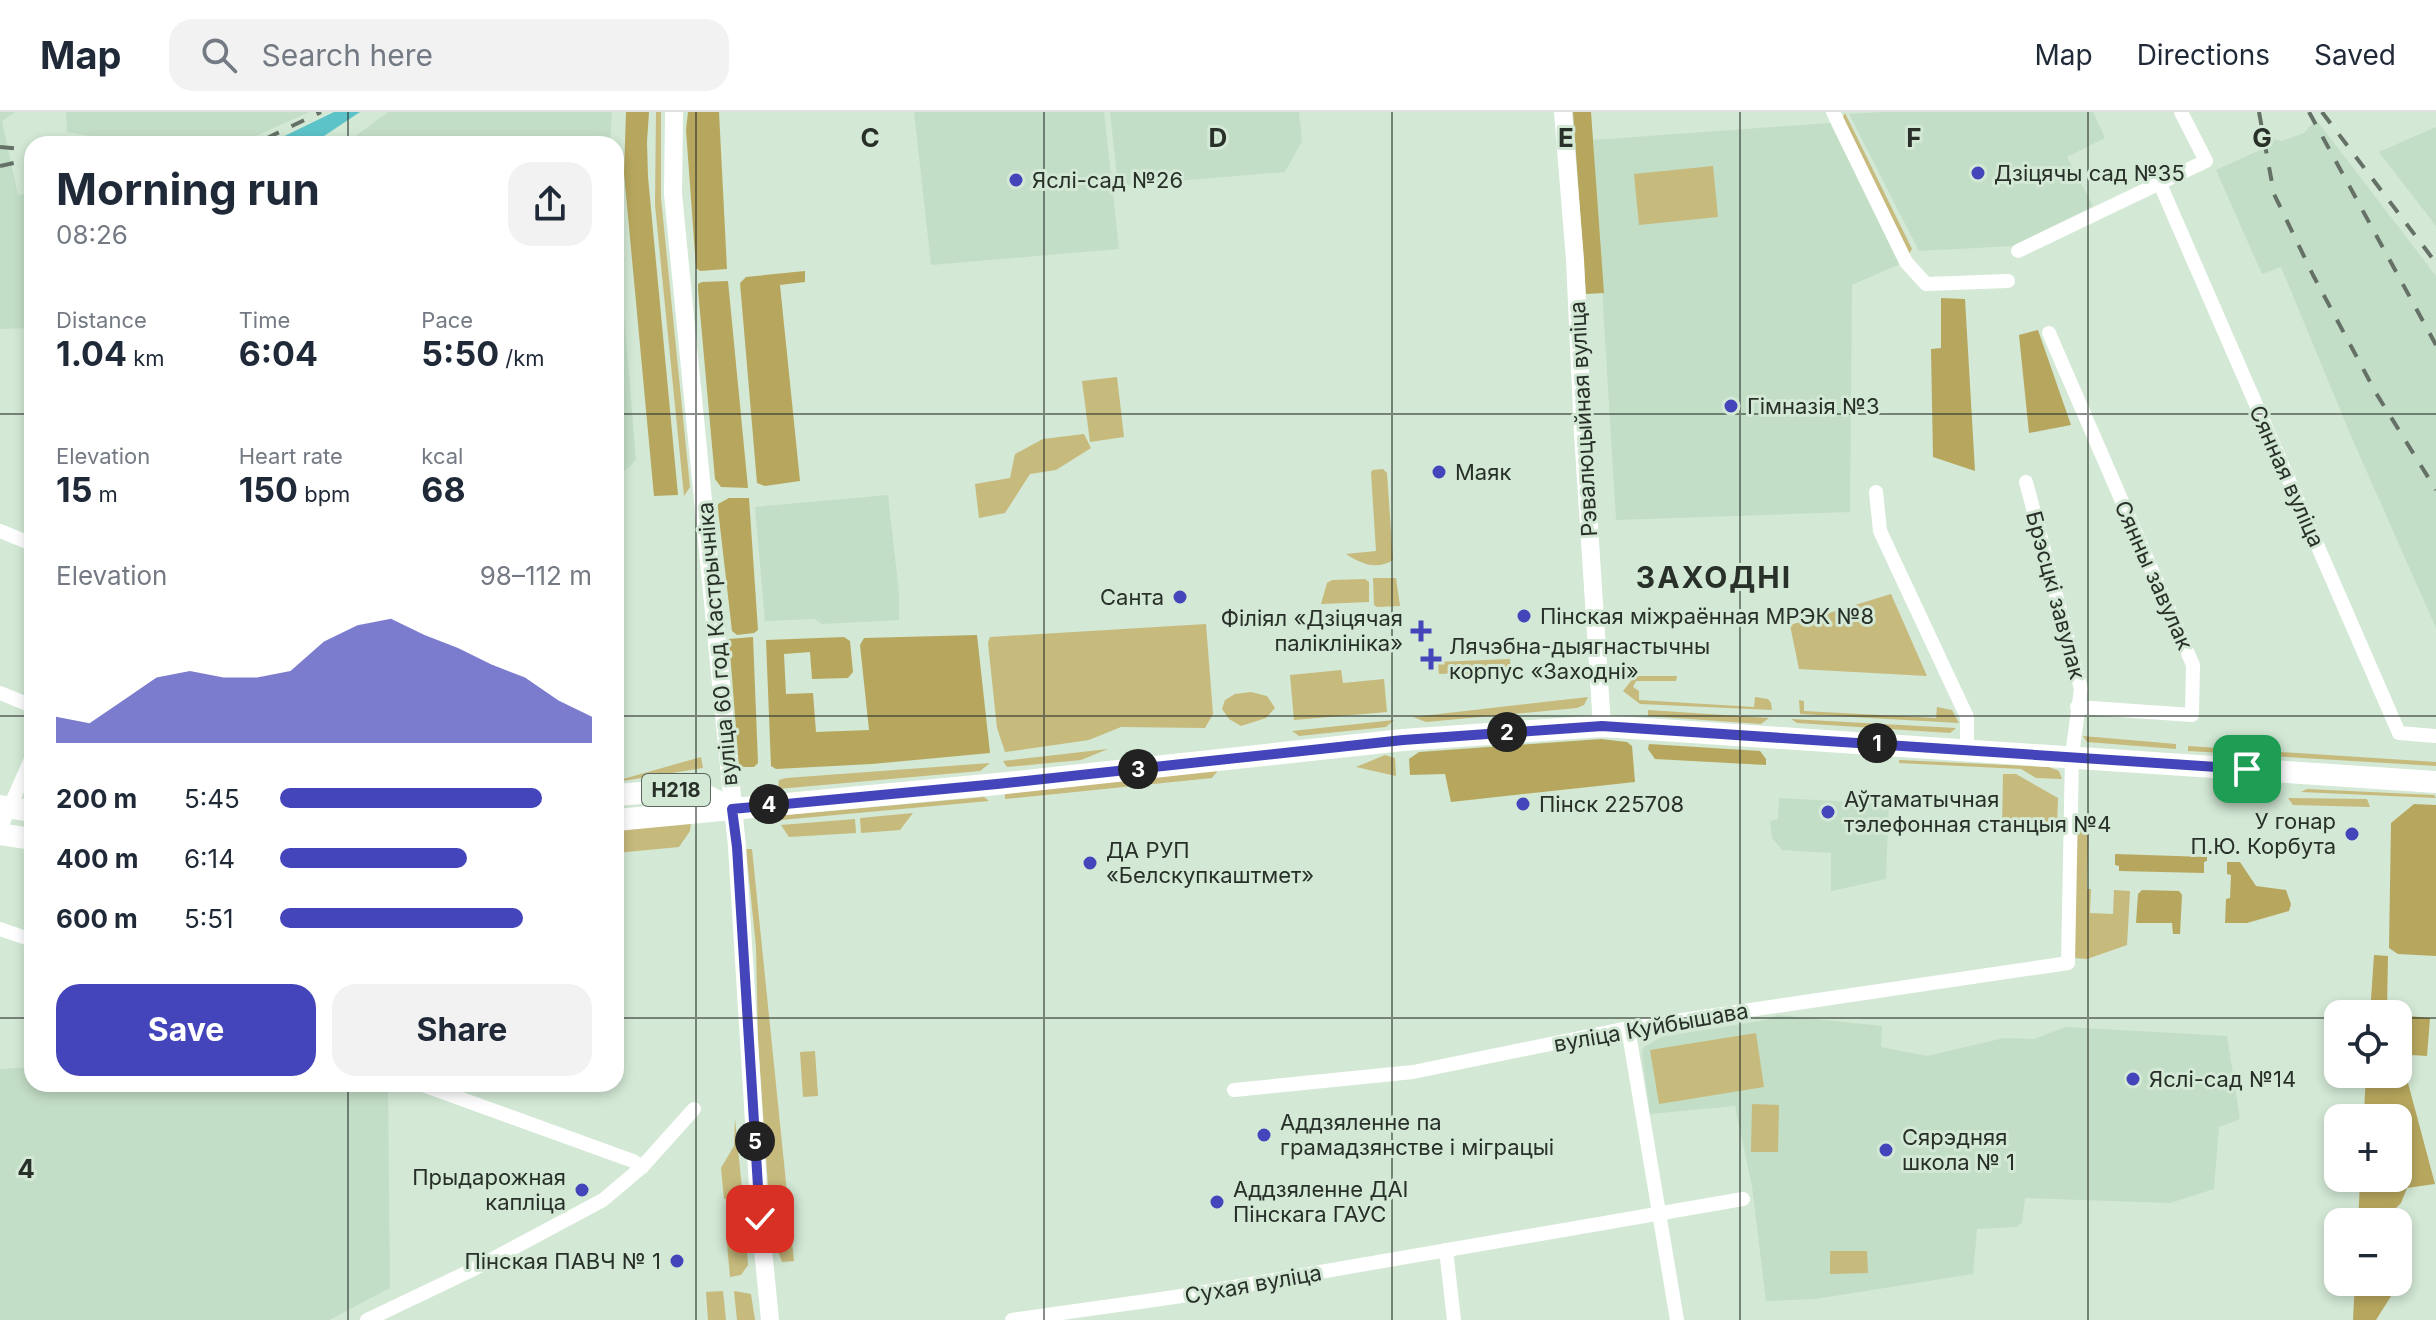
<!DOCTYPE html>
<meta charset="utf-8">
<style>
body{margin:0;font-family:Inter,sans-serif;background:#f2f2f3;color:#1f2937;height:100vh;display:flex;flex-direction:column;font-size:30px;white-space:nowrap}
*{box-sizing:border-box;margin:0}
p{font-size:26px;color:#747a83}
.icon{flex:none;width:44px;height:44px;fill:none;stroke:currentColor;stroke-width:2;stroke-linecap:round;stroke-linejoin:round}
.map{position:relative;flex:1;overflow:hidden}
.side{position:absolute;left:24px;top:24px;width:600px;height:956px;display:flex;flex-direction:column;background:#fff;border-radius:24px;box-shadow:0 4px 12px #0003}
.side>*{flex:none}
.controls{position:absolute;left:2324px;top:888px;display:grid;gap:16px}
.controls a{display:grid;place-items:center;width:88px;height:88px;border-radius:16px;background:#fff;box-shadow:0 4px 12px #0003;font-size:40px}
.pin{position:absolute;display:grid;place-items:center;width:68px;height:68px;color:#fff;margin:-34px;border-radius:16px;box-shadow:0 4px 12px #0006}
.km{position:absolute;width:40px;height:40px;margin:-20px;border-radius:50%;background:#222;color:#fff;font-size:22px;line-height:40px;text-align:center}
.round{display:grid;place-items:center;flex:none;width:84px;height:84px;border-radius:24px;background:#f2f2f3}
.summary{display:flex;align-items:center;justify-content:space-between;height:136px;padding:0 32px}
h1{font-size:44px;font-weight:700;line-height:60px}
.metrics{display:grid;grid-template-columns:repeat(3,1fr);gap:12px;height:136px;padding:8px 32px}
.metrics div{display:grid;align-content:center}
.metrics b{font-size:34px;font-weight:700}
.metrics small{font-size:22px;font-weight:400}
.metrics p{font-size:22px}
.chart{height:224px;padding:16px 32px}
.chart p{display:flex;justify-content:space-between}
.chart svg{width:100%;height:144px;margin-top:8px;fill:#4445ba;opacity:.7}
.primary-button{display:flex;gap:16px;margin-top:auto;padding:16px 32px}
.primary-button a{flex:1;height:92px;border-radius:24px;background:#4445ba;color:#fff;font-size:32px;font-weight:700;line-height:92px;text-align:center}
.primary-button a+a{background:#f2f2f3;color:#1f2937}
ul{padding:0 32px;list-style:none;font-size:26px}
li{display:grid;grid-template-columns:128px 96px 1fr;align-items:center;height:60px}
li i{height:20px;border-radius:10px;background:#4445ba}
header{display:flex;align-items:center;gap:48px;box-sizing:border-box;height:112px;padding:0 40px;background:#fff;border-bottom:2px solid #e0e1e3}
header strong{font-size:38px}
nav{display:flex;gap:44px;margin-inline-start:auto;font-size:28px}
.search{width:560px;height:72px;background:#f2f2f3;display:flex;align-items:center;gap:20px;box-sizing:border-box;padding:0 28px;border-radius:24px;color:#747a83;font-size:30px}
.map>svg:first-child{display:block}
.built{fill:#c3dec6}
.green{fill:#c7ba7d}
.forest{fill:#b7a75e}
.water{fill:#5cc3c8}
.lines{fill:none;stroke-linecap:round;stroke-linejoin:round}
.minor{stroke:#fff;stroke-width:14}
.tertiary{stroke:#fff;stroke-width:18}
.primary{stroke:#fff;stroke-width:22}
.rail{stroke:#657166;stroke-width:4;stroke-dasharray:14 14;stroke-linecap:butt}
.route-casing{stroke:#fff;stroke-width:16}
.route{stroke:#4445ba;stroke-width:10}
.grid{fill:none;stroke:#283029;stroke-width:2;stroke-opacity:0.55}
.poi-dot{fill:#4445ba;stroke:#d3e8d5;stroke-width:3}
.labels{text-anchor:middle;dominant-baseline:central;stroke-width:6;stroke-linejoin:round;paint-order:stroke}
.shield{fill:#d3e8d5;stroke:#5b675d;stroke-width:2}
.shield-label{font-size:20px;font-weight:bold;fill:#283029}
.poi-label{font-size:22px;fill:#283029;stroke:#d3e8d5;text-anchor:start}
.street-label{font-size:22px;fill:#283029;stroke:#d3e8d5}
.district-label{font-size:30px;font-weight:bold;letter-spacing:2px;fill:#283029;stroke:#d3e8d5}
.grid-label{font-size:26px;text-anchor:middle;font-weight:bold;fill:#283029;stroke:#d3e8d5;stroke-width:6;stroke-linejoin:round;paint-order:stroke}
</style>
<header>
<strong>Map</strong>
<div class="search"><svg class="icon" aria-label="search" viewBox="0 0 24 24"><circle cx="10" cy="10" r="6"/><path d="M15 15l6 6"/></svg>Search here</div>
<nav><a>Map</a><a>Directions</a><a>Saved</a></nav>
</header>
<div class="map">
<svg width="2436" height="1208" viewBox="0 0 2436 1208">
<rect width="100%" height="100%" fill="#d3e8d5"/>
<!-- built -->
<g class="built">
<polygon points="0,0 15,0 2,9 18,83 32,80 32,216 0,217"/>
<polygon points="66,0 309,0 256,24 161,32 137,32 67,20"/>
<polygon points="388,0 612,0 610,32 345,32"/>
<polygon points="914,0 1104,0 1119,137 931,153"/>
<polygon points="1110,0 1299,0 1302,29 1285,60 1118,74"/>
<polygon points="1882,0 2093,0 2105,26 2067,45 2093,94 2013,134 1919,139 1849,2"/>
<polygon points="2318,10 2436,164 2436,516 2351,324 2281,155 2262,162 2216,58 2269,34 2272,27 2282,29 2304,21 2311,13"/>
<polygon points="1830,11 1900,152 1852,173 1850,400 1616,408 1593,28"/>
<polygon points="2436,15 2436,114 2379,40"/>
<polygon points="616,107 636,348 616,367"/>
<polygon points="888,383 899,481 899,508 822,512 814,507 765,509 755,395"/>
<polygon points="1779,686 1889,692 1886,767 1831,779 1831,741 1782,738 1772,726 1770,709 1778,707"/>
<polygon points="1777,903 1882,914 1881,935 1927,944 2004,926 2034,927 2066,915 2227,924 2240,1007 2219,1015 2214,1077 2170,1091 2025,1086 2022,1111 2017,1115 1977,1117 1973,1162 1815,1187 1766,1189 1752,1074 1735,994 1650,1002 1642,943 1643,936 1661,925 1766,908"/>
<polygon points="32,955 32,972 388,972 390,1176 329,1208 0,1208 0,957"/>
</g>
<!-- green -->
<g class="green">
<polygon points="656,0 661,0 661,86 690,375 684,384 655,93"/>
<polygon points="1845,1 1912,137 1908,144 1842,7"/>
<polygon points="1713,54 1718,105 1639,113 1634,62"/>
<polygon points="1117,265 1124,325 1090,330 1082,269"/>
<polygon points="1084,322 1091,336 1056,358 1030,362 1005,401 979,406 975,372 1010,366 1015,342 1043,327"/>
<path d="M 1383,357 L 1387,361 L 1393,448 C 1376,459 1360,451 1346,442 L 1376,439 L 1371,360 L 1373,358 Z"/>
<polygon points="1373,466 1396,466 1400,494 1377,495 1374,493"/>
<polygon points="1365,467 1369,470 1369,490 1321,492 1327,471 1332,468"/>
<polygon points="1891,482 1927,564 1799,557 1790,513"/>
<polygon points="1206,512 1213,602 1205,616 1121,615 1089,628 1005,640 997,616 988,531 990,525"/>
<polygon points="1510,547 1511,561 1466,564 1462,561 1439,562 1438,550"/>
<polygon points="1341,558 1343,571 1384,567 1387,600 1294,608 1290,563"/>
<polygon points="1635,564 1677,564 1676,569 1636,569 1633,575 1639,579 1639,588 1754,595 1755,585 1768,587 1771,591 1772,598 1640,592 1623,579"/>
<polygon points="1251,580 1267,584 1275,596 1266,606 1241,614 1229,607 1222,597 1225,588 1235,582"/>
<polygon points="1588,585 1584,593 1577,596 1426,610 1413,605"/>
<polygon points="1799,588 1804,589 1804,599 1936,606 1937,595 1952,598 1959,611 1800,602"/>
<polygon points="1648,598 1769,606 1761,612 1648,604"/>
<polygon points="1791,607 1956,616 1950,621 1797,611"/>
<polygon points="1394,608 1386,615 1299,624 1292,619"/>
<polygon points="2083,624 2176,632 2176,637 2087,630"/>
<polygon points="2188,634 2436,650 2436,654 2188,639"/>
<polygon points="1108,637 1081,648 1007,655 1003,649"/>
<polygon points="1385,643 1395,646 1396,664 1356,655"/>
<polygon points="701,645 703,656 616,670 616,669"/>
<polygon points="1899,648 2049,655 2059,659 2062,667 2036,666 2021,657 1899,651"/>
<polygon points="990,651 980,659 778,677 779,668 786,666"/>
<polygon points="1220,656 1212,666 1005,687 1005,681"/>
<polygon points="2003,662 2016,662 2058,686 2057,715 2002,716"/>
<polygon points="2307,677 2434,683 2436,686 2301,680"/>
<polygon points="984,685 989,689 781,708 776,707 775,704"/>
<polygon points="2288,686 2367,687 2370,695 2293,693"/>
<polygon points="913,701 900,718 861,721 860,706"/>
<polygon points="855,707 856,721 789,725 781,713"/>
<polygon points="691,710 690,719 679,735 616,741 616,718"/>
<polygon points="2076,711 2089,712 2087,777 2091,777 2090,801 2113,802 2114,778 2130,779 2127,833 2087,847 2074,846"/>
<polygon points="746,737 752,737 794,1149 782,1150 771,1119 758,927 756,835"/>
<polygon points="1756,921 1764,975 1659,992 1650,938"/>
<polygon points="815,939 818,984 803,985 800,940"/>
<polygon points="1752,992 1779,993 1778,1040 1751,1040"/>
<polygon points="735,1006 742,1077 734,1085 724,1087 721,1056 734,1034"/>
<polygon points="738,1130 747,1138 748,1153 741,1163 730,1165 727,1131"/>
<polygon points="1830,1139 1867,1139 1868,1161 1830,1162"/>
<polygon points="723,1179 726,1208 708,1208 706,1180"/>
<polygon points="734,1179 751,1182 755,1208 737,1208"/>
</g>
<!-- forest -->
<g class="forest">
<polygon points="626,0 649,0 647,30 648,65 678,383 654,384 624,61"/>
<polygon points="688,0 719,0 727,157 700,159 696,156 686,18"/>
<polygon points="1573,0 1591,0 1604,181 1586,182"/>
<polygon points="805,159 805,170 780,173 800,369 765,374 757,371 740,171 746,165"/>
<polygon points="728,169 748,376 721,375 715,367 698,178 698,172 702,170"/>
<polygon points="1941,186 1965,187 1975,359 1933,345 1931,237 1941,236"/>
<polygon points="2038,218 2071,313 2029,321 2019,223"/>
<polygon points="729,386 749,386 758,518 754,521 737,523 732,519 718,397 718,392"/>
<polygon points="977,523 990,641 872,652 776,657 771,654 766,528 844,525 850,529 853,560 848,566 812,567 810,540 784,542 786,582 813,581 816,620 869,618 860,533 864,526"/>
<polygon points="753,525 758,651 754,655 739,655 729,527"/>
<polygon points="1601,627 1627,630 1632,634 1635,670 1451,690 1445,662 1410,663 1409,647 1419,640"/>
<polygon points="1649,632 1760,639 1766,647 1766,653 1655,647 1648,637"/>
<polygon points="2414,692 2436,693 2436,844 2398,842 2389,836 2391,711"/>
<polygon points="2115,742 2207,745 2207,749 2204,750 2204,761 2119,759 2119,754 2115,753"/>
<polygon points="2227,750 2240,750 2256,774 2286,778 2291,792 2289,799 2247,811 2225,811 2226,787 2230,786 2231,763 2227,762"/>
<polygon points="2142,778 2179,779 2182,783 2180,822 2173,822 2172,811 2136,811 2138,782"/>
<polygon points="2374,843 2388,844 2387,898 2389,902 2370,902"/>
<polygon points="2398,903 2430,906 2427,944 2411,943 2404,956 2435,1072 2407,1076 2401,1091 2395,1097 2398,1110 2358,1110 2360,1070 2335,1070 2338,1031 2338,1066 2398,1066 2398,1006 2340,1006 2340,1002 2364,1001 2366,962 2398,962"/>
<polygon points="2398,1112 2408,1157 2376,1208 2353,1208 2355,1170 2398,1170"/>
</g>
<!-- water -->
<polygon class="water" points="334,0 360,0 312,32 268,32"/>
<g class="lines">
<!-- minor -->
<g class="minor">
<polyline points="1833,0 1906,150 1926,172 2008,169"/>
<polyline points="2160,72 2399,621 2436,624"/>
<polyline points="2018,139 2206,49 2181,0"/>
<polyline points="2049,221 2193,553 2192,603 2077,595"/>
<polyline points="1876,380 1880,419 1967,605 1967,637"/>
<polyline points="0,419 32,432"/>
<polyline points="0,581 32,594"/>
<polyline points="0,717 32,645"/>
<polyline points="0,817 32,828"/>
<polyline points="1628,916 1677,1208"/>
<polyline points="420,972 633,1049 642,1055"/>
<polyline points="1234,978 1413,960 1628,916 2068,851 2072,643 2081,577 2026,370"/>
<polyline points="1446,1138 1454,1208"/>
<polyline points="367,1208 472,1158 603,1088 642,1055 694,997"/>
<polyline points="1012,1208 1175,1185 1743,1087"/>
</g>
<!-- tertiary -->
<g class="tertiary">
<polyline points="674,0 673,82 737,735 760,1107 770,1208"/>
<polyline points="1563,0 1575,148 1583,322 1602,614"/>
</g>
<!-- primary -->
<g class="primary">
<polyline points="616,683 692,677 731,696"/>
<polyline points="0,694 32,699"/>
<polyline points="616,708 997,672 1403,628 1602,614 2436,670"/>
<polyline points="0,722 32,727"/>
</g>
<!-- rail -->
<g class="rail">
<polyline points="2259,0 2274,82 2313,163 2376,281 2436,378"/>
<polyline points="2309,0 2436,233"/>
<polyline points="2322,0 2436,151"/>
<polyline points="239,32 261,29 321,0"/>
<polyline points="0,35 32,38"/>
<polyline points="0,54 32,47"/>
</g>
</g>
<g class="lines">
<defs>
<polyline id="route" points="760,1107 737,735 732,697 997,672 1403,628 1602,614 2247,657"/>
</defs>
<!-- route casing -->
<use href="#route" class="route-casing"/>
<!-- route -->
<use href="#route" class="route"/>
</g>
<!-- grid -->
<path class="grid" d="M 348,0 L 348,32M 696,0 L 696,1208M 1044,0 L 1044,1208M 1392,0 L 1392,1208M 1740,0 L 1740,1208M 2088,0 L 2088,1208M 0,302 L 32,302M 616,302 L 2436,302M 0,604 L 32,604M 616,604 L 2436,604M 0,906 L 32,906M 616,906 L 2338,906M 2398,906 L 2436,906M 348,972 L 348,1208"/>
<!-- markers -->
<g class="poi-dot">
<circle cx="1978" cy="61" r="8"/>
<circle cx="1016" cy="68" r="8"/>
<circle cx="1731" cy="294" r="8"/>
<circle cx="1439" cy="360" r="8"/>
<circle cx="1180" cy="485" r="8"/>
<circle cx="1524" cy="504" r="8"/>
<path d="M1417 507h8v8h8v8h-8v8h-8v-8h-8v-8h8z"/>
<path d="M1427 535h8v8h8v8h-8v8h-8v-8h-8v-8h8z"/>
<circle cx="1523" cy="692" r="8"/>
<circle cx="1828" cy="700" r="8"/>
<circle cx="2352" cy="722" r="8"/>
<circle cx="1090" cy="751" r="8"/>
<circle cx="2133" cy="967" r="8"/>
<circle cx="1264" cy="1023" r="8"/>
<circle cx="1886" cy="1038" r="8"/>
<circle cx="582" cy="1078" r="8"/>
<circle cx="1217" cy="1090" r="8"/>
<circle cx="677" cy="1149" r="8"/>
</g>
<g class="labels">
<!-- shield labels -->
<rect class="shield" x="642" y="662" width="68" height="32" rx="6"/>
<g class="shield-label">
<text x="676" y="678">Н218</text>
</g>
<!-- poi labels -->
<g class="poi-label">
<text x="1994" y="61">Дзіцячы сад №35</text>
<text x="1032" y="68">Яслі-сад №26</text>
<text x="1747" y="294">Гімназія №3</text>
<text x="1455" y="360">Маяк</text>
<text x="1164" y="485" text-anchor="end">Санта</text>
<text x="1540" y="504">Пінская міжраённая МРЭК №8</text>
<text x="1403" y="506" text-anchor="end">Філіял «Дзіцячая<tspan x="1403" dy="25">паліклініка»</tspan></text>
<text x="1449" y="534">Лячэбна-дыягнастычны<tspan x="1449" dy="25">корпус «Заходні»</tspan></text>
<text x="1844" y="687">Аўтаматычная<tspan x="1844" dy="25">тэлефонная станцыя №4</tspan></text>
<text x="1539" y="692">Пінск 225708</text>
<text x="2336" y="709" text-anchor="end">У гонар<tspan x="2336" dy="25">П.Ю. Корбута</tspan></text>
<text x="1106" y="738">ДА РУП<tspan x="1106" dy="25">«Белскупкаштмет»</tspan></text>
<text x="2149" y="967">Яслі-сад №14</text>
<text x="1280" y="1010">Аддзяленне па<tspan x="1280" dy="25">грамадзянстве і міграцыі</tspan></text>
<text x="1902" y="1025">Сярэдняя<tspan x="1902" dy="25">школа № 1</tspan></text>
<text x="566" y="1065" text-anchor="end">Прыдарожная<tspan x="566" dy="25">капліца</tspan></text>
<text x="1233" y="1077">Аддзяленне ДАІ<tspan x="1233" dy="25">Пінскага ГАУС</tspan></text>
<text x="661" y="1149" text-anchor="end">Пінская ПАВЧ № 1</text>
</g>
<!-- street labels -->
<g class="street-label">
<text transform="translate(1583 307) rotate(-93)">Рэвалюцыйная вуліца</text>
<text transform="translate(2287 364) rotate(66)">Сянная вуліца</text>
<text transform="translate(2154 463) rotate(66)">Сянны завулак</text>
<text transform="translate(2056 483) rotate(75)">Брэсцкі завулак</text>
<text transform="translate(717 532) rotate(-95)">вуліца 60 год Кастрычніка</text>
<text transform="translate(1651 915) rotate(-10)">вуліца Куйбышава</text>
<text transform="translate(1253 1172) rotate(-10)">Сухая вуліца</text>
</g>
<!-- district labels -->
<g class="district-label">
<text x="1714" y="465">ЗАХОДНІ</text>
</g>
</g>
<g class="grid-label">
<text x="870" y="35">C</text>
<text x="1218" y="35">D</text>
<text x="1566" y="35">E</text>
<text x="1914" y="35">F</text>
<text x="2262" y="35">G</text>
<text x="26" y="1066">4</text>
</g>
</svg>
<div class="controls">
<a><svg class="icon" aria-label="locate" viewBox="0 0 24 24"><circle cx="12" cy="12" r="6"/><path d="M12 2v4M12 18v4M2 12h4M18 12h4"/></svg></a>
<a>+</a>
<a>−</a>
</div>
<div class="pin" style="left:2247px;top:657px;background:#1e9e55"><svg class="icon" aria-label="arrive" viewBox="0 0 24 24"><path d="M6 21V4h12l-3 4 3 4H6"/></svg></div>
<div class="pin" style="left:760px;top:1107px;background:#d93025"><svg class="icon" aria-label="check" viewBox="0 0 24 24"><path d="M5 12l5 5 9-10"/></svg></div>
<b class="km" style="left:1877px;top:631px">1</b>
<b class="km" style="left:1507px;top:620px">2</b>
<b class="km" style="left:1138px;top:657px">3</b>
<b class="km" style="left:769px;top:692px">4</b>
<b class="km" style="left:755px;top:1029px">5</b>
<section class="side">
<div class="summary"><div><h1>Morning run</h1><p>08:26</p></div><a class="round"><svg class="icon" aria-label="share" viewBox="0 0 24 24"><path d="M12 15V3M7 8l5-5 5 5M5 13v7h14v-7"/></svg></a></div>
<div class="metrics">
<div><p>Distance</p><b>1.04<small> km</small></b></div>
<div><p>Time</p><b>6:04</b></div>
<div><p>Pace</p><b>5:50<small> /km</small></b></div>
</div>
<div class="metrics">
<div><p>Elevation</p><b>15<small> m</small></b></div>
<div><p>Heart rate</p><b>150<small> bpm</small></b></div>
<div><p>kcal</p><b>68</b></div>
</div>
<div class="chart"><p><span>Elevation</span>98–112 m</p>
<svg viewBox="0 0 160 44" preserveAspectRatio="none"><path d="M0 44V36L10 38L20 31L30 24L40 22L50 24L60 24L70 22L80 13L90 8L100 6L110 11L120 15L130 20L140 24L150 31L160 36V44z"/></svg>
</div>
<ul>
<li><b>200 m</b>5:45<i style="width:84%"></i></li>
<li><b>400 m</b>6:14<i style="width:60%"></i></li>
<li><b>600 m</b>5:51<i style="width:78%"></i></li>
</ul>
<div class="primary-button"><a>Save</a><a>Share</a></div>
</section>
</div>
